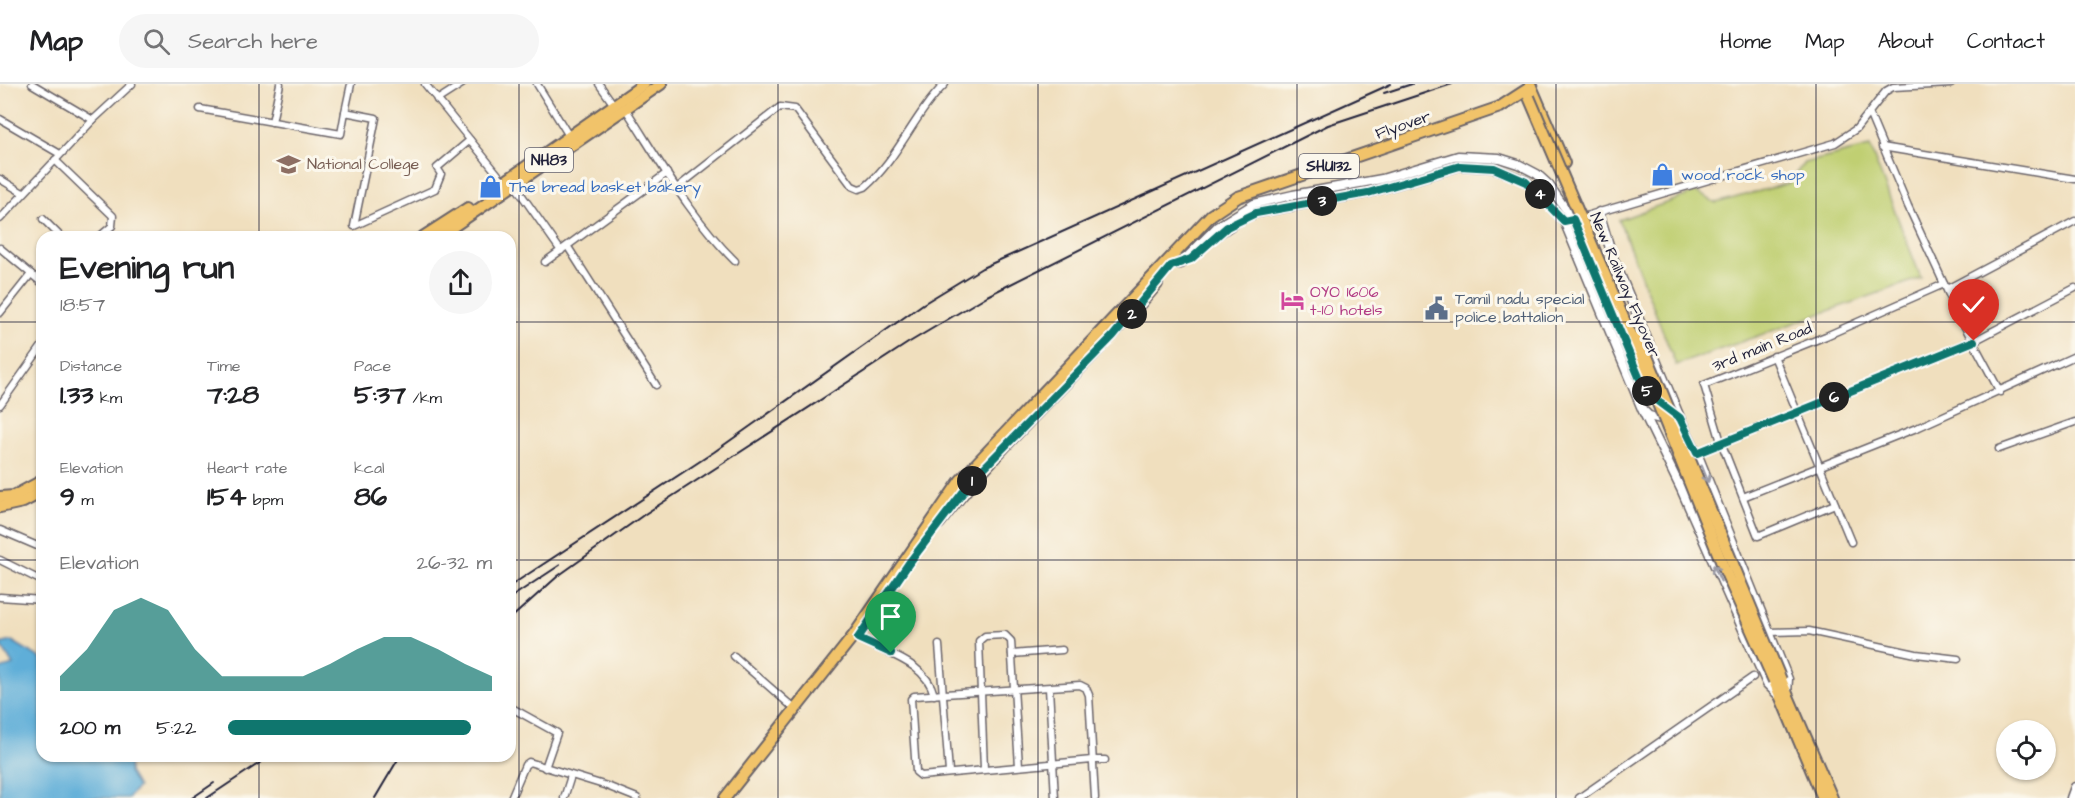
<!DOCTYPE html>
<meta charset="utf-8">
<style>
body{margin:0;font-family:"Architects Daughter",sans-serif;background:#f6f6f6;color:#202124;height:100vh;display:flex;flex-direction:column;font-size:22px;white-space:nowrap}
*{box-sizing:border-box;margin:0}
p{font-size:20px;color:#757577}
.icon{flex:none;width:33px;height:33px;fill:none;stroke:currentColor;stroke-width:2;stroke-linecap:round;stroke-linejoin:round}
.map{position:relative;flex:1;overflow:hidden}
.side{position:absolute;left:36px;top:147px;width:480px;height:531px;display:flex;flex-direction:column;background:#fff;border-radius:18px;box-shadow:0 2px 4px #0004}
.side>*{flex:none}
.tools{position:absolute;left:1996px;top:636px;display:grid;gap:12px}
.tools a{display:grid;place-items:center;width:60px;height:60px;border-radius:50%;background:#fff;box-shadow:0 2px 4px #0004;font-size:30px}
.pin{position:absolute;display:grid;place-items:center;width:51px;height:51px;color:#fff;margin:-62px -26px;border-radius:50% 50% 50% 0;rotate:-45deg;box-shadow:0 0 6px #0007}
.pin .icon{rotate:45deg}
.km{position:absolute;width:30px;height:30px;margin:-15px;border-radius:50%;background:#222;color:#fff;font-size:16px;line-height:30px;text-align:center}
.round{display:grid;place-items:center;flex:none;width:63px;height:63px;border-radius:32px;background:#f6f6f6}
.overview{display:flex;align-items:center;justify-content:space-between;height:102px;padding:0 24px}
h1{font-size:33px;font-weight:700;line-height:45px}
.figures{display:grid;grid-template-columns:repeat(3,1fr);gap:9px;height:102px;padding:6px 24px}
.figures div{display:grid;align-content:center}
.figures b{font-size:26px;font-weight:700}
.figures small{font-size:16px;font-weight:400}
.figures p{font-size:16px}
.chart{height:168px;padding:12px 24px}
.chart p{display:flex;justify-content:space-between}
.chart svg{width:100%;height:108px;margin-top:6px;fill:#0f766e;opacity:.7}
ul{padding:0 24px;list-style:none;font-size:20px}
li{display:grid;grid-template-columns:96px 72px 1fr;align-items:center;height:45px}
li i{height:15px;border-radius:8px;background:#0f766e}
header{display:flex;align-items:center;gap:36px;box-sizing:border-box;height:84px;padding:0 30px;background:#fff;border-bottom:2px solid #e0e0e0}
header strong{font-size:28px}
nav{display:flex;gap:33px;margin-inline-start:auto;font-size:21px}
.search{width:420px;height:54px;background:#f6f6f6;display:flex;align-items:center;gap:15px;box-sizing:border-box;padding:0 21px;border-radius:33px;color:#757577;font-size:22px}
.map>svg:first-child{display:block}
.green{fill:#c0cf72;stroke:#717856;stroke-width:1.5}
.water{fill:#5eaed8;stroke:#40688a;stroke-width:1.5}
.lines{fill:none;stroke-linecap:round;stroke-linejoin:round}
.minor-casing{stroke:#6a6469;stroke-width:9}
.tertiary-casing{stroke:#6a6469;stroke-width:11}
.primary-casing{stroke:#6a6469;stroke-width:14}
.trunk-casing{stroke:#6a6469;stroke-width:14}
.minor{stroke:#fff;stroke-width:6}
.tertiary{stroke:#fff;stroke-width:8}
.primary{stroke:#f1c36a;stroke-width:10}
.trunk{stroke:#f1c36a;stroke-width:10}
.rail{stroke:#22223b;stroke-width:2}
.trunk-bridge-casing{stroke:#6a6469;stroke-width:14;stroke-linecap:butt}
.trunk-bridge{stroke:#f1c36a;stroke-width:10}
.oneway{stroke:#9c9ca7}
.route-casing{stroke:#fff;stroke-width:12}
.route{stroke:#0f766e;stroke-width:8}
.grid{fill:none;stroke:#22223b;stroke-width:1.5;stroke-opacity:0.55}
.labels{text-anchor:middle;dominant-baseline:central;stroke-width:6;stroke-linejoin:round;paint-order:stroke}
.shield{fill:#fbf7ec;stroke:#636270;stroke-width:1.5}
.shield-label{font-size:15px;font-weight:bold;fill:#22223b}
.street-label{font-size:16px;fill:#22223b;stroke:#fbf7ec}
.education-label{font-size:16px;fill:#785e54;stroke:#fbf7ec;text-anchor:start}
.shop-label{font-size:16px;fill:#366cbe;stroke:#fbf7ec;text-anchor:start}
.hotel-label{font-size:16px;fill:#b23c85;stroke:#fbf7ec;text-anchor:start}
.service-label{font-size:16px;fill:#4e5e75;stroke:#fbf7ec;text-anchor:start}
</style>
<header>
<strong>Map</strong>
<div class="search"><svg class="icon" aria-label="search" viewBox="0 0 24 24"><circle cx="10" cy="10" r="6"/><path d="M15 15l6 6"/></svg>Search here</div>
<nav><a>Home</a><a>Map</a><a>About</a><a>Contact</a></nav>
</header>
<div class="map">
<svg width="2075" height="714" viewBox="0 0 2075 714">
<rect width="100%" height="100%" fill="#fbf7ec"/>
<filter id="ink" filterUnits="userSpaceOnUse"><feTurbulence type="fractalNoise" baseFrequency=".0167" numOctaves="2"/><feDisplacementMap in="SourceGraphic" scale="12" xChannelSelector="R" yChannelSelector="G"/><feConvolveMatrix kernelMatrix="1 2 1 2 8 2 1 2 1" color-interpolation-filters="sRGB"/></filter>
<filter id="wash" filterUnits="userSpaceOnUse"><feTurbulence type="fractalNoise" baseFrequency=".008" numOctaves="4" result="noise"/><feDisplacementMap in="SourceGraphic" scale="24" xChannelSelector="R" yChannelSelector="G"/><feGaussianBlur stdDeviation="1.35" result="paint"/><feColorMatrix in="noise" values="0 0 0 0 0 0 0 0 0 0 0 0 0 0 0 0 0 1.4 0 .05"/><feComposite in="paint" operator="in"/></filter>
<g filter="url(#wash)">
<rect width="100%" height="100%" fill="#f0dfbe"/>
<!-- green -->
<polygon class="green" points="1870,63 1921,194 1676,281 1619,136 1696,108 1716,119 1789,99 1804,79"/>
<!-- water -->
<polygon class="water" points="12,557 42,575 42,672 135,672 130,674 129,688 138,703 128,714 0,714 0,585 13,581 0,560"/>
</g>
<g filter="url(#ink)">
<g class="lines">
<defs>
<g id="minor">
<polyline points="32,0 93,36"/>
<polyline points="425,0 504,98"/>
<polyline points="537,0 569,52"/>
<polyline points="599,0 614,21"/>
<polyline points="437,16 462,0"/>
<path d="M 625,24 C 659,76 691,134 735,177"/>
<polyline points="200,25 341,50 345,28 376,34 354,142 435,105 441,90 437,84 470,56"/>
<polyline points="345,28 351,0"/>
<polyline points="1869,29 1908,122 1957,228 2000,308"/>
<polyline points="0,35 60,70"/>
<polyline points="272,38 280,0"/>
<polyline points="1882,63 2075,95"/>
<polyline points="55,76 113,132 112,142 99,153"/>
<polyline points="0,95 23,109"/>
<polyline points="514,100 561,167"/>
<path d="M 678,103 L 780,23 L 795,25 L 852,102 L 859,105 L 865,103 C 898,75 914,30 945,0"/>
<polyline points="1579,134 1835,59 1856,45 1886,7 1893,3 1951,0"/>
<polyline points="0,135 93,36 132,0"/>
<polyline points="43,135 61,153"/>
<polyline points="568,163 656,301"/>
<polyline points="0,164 42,199"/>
<polyline points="545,178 667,89"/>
<polyline points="1947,205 2075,137"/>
<polyline points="0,229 31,190"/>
<polyline points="1774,272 1851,458"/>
<polyline points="0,321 42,262"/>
<polyline points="1999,365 2075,338"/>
<polyline points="1697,369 1974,257 2075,204"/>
<polyline points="36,412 42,419"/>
<polyline points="1743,413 1919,343 2075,272"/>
<polyline points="1835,420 1758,452 1721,358 1704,301 1826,252 1944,200"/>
<polyline points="0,446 42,464"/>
<polyline points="0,476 42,497"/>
<polyline points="0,513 42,516"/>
<polyline points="1769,548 1809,547 1916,570 1958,575"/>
<path d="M 854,551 C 880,569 926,576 934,611"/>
<polyline points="939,561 949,688"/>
<polyline points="1012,570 1062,566"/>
<polyline points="734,572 796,626"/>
<polyline points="1049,604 1055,714"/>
<polyline points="510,623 557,649 545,684"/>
<polyline points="984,685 979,557 985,552 1005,551 1011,557 1019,682"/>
<polyline points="511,714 525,681 529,678 607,702 637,714"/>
<polyline points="564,714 571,692"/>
<polyline points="1095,714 1089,611 1086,604 1080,601 914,612 911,615 916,688 921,692 1092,676 1105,676"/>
<polyline points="1579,714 1753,593"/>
</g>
<g id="tertiary">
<polyline points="1599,128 1612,171 1679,331"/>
<polyline points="1214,153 1240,136 1256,129 1368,109 1460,82 1494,84 1526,97 1537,107 1564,137 1642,325 1681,405 1767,600 1779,612"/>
<polyline points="1166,181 1180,180 1217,143 1254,120 1293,111 1382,95 1458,72 1499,74 1518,80 1537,90 1549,101 1573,136 1639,293 1648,310 1656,316"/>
<polyline points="1669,325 1680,334 1697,369 1788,595 1787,609"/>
<polyline points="1643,326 1649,332 1669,337"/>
<polyline points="2071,714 2075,703"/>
</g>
<g id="primary">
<path d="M 939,439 C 1005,353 1087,283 1157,200"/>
<polyline points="725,714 854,551 960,397 1211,131 1238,113 1500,23 1531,3"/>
</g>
<g id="trunk">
<polyline points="1530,0 1564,79"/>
<polyline points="500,101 644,0"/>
<polyline points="423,153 468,124"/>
<polyline points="438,153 661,0"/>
<polyline points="0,413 14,412 42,397"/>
<polyline points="0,423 23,418 42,408"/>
<polyline points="1781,596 1832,714"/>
<polyline points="1774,597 1823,714"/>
</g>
</defs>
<!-- minor casing -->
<use href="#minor" class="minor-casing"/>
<!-- tertiary casing -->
<use href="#tertiary" class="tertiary-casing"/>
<!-- primary casing -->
<use href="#primary" class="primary-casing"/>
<!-- trunk casing -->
<use href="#trunk" class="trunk-casing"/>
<!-- minor -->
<use href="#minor" class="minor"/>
<!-- tertiary -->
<use href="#tertiary" class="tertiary"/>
<!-- primary -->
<use href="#primary" class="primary"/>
<!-- trunk -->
<use href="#trunk" class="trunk"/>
<!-- rail -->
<g class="rail">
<polyline points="1384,9 1412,0"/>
<polyline points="510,502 714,368 923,220 982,184 1391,0"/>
<polyline points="510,514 560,481"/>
<polyline points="510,535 558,492 645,430 908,259 987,212 1328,41 1452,0"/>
<polyline points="192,714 214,699"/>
<polyline points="207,714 270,672"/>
<polyline points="375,714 400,672"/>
</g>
<defs>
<g id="trunk-bridge">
<polyline points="1529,13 1628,245 1723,482 1774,597"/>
<polyline points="1639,253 1781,596"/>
</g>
</defs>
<!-- trunk-bridge casing -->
<use href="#trunk-bridge" class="trunk-bridge-casing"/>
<!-- trunk-bridge -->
<use href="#trunk-bridge" class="trunk-bridge"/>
</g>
<!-- one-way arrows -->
<defs><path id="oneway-shaft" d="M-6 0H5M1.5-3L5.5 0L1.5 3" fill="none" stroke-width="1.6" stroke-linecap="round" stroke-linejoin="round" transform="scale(1.5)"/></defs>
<g class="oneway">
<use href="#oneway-shaft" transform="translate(1705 390) rotate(68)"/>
<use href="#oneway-shaft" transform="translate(1717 489) rotate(-114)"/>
</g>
</g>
<g class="lines" filter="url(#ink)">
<defs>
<polyline id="route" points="891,569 858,554 909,479 974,394 1113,252 1171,182 1191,175 1227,143 1256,129 1368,109 1460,82 1494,84 1526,98 1564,137 1573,135 1639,293 1648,310 1680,334 1697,369 1974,257"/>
</defs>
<!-- route casing -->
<use href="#route" class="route-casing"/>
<!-- route -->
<use href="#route" class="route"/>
</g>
<!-- grid -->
<path class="grid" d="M 259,0 L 259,153M 519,0 L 519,714M 778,0 L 778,714M 1038,0 L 1038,714M 1297,0 L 1297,714M 1556,0 L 1556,714M 1816,0 L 1816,714M 0,238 L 42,238M 510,238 L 2075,238M 0,476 L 42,476M 510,476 L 2075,476M 259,672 L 259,714"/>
<!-- icons -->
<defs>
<symbol id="university-bare" viewBox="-9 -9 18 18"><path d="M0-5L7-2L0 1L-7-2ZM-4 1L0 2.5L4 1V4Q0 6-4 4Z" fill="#8d6e63" stroke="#fbf7ec" stroke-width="2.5" paint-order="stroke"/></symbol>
<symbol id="shop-bare" viewBox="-9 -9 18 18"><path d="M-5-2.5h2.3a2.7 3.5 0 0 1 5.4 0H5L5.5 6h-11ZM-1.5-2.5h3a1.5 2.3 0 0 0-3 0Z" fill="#3f7fe0" stroke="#fbf7ec" stroke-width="2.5" paint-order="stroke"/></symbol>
<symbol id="hotel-bare" viewBox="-9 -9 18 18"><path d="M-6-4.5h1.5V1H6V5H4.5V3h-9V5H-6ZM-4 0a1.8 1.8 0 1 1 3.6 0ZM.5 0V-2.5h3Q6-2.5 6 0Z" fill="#d1479c" stroke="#fbf7ec" stroke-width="2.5" paint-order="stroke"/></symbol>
<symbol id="civic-bare" viewBox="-9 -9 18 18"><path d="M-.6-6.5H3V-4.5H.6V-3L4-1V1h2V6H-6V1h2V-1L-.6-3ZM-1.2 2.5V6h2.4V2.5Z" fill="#5c6f8a" stroke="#fbf7ec" stroke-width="2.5" paint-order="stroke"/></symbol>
</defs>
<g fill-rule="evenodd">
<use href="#university-bare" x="272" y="64" width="33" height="33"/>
<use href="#shop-bare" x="1646" y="74" width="33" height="33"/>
<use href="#shop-bare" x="474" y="86" width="33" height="33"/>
<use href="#hotel-bare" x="1276" y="200" width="33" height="33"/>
<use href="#civic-bare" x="1420" y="208" width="33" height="33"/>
</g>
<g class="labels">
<!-- shield labels -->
<g class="shield">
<rect x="525" y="64" width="48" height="24" rx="4.5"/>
<rect x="1299" y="70" width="60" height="24" rx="4.5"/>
</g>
<g class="shield-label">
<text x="549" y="76">NH83</text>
<text x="1329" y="82">SHU132</text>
</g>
<!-- street labels -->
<g class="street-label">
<text transform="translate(1403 41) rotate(-19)">Flyover</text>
<text transform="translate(1625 201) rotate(67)">New Railway Flyover</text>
<text transform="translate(1762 263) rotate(-22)">3rd main Road</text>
</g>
<!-- education labels -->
<g class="education-label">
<text x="307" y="80">National College</text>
</g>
<!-- shop labels -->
<g class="shop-label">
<text x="1681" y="91">wood rock shop</text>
<text x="509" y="103">The bread basket bakery</text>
</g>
<!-- hotel labels -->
<g class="hotel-label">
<text x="1310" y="208">OYO 1606<tspan x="1310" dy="18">t-10 hotels</tspan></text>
</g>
<!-- service labels -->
<g class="service-label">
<text x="1455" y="215">Tamil nadu special<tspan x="1455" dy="18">police battalion</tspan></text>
</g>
</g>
</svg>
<div class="tools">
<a><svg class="icon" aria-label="locate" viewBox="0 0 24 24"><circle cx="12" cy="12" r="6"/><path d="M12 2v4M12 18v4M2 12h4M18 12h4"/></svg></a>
</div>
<div class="pin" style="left:891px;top:569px;background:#1e9e55"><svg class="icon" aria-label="arrive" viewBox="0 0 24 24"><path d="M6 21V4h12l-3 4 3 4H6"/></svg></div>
<div class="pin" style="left:1974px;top:257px;background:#d93025"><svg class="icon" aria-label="check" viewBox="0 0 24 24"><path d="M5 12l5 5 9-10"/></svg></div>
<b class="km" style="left:972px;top:397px">1</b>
<b class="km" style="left:1132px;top:230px">2</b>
<b class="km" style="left:1322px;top:117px">3</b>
<b class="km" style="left:1540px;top:110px">4</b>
<b class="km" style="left:1647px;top:307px">5</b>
<b class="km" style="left:1834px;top:313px">6</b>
<section class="side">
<div class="overview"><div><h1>Evening run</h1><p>18:57</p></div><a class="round"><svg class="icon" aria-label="share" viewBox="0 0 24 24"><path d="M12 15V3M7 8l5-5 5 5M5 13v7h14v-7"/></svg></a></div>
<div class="figures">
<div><p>Distance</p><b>1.33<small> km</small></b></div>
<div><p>Time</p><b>7:28</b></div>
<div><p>Pace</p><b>5:37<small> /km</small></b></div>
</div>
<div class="figures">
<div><p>Elevation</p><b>9<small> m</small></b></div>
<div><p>Heart rate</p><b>154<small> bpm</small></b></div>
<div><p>kcal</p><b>86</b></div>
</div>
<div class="chart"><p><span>Elevation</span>26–32 m</p>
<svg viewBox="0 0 160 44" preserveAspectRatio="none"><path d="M0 44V38L10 27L20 11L30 6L40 11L50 27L60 38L70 38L80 38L90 38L100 33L110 27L120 22L130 22L140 27L150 33L160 38V44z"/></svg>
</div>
<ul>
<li><b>200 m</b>5:22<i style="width:92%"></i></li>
</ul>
</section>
</div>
